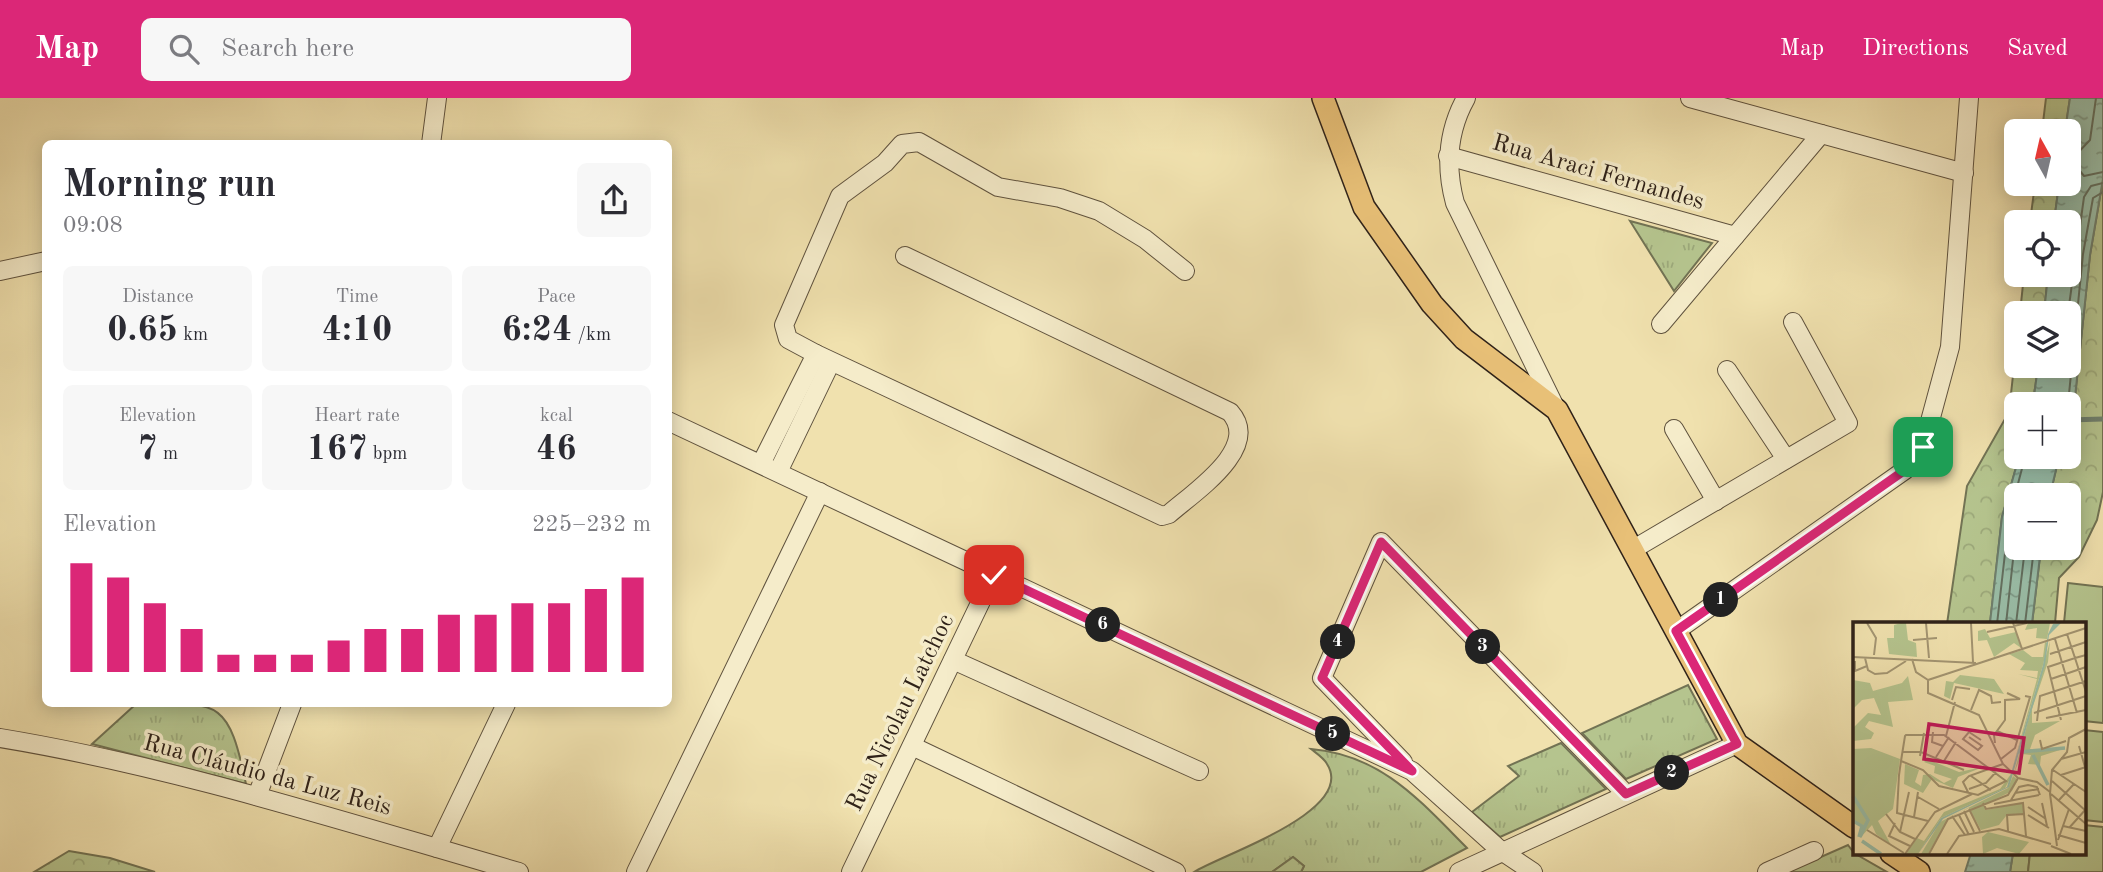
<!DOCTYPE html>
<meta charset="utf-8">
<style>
body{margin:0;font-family:"Old Standard TT",serif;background:#f7f7f7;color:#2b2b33;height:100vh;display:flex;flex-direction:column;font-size:26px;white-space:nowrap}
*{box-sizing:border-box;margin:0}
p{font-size:23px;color:#7c7c81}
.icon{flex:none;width:38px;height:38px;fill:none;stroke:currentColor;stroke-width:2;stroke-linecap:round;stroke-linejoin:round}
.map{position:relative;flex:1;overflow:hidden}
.sheet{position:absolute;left:42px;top:42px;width:630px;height:567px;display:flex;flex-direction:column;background:#fff;border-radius:10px;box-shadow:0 4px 18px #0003}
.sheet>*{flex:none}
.needle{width:46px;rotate:352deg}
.fabs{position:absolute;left:2004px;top:21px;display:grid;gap:14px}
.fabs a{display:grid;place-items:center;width:77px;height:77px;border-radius:10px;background:#fff;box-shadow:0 4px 18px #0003;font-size:35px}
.pin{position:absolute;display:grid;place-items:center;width:60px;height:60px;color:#fff;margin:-30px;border-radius:14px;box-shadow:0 4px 10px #0006}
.km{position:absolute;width:35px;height:35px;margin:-18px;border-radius:50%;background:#222;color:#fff;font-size:19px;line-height:35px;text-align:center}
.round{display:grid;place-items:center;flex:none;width:74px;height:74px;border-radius:10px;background:#f7f7f7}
.summary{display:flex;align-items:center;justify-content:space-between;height:119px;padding:0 21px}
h1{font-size:38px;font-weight:700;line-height:52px}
.stats{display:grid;grid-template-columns:repeat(3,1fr);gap:10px;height:119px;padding:7px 21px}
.stats div{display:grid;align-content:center;border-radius:10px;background:#f7f7f7;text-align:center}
.stats b{font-size:35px;font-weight:700}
.stats small{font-size:19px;font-weight:400}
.stats p{font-size:19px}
.chart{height:196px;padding:14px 21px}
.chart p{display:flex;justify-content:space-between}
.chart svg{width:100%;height:126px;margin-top:7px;stroke:#db2777;stroke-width:6}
header{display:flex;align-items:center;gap:42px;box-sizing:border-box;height:98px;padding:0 35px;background:#db2777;color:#fff}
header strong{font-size:33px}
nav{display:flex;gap:38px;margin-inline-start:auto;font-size:24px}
.search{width:490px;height:63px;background:#f7f7f7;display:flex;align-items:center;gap:18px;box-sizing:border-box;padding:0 24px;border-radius:10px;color:#7c7c81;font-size:26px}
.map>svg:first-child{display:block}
.grass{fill:url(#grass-tufts);stroke:#727354;stroke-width:2}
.forest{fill:url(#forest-crowns);stroke:#727354;stroke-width:2}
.pitch{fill:#b5c48e;stroke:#727354;stroke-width:2}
.water{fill:url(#water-ripples);stroke:#6f806f;stroke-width:2}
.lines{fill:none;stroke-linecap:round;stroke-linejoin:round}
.shore{stroke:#647060;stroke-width:2}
.stream{stroke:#6f806f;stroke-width:5}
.minor-casing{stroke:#5f523e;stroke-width:20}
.major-casing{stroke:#2f2219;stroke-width:24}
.minor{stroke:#f5ecca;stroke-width:18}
.major{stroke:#e8c077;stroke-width:21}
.route-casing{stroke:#fff;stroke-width:14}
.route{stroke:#db2777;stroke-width:9}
.labels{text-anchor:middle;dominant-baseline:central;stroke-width:7;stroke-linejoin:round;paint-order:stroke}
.street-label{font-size:24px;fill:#2f2219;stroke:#f5ecca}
.inset-river{fill:none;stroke:#9abea8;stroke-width:3.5}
.inset-road{fill:none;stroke:#a39572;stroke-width:2}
.view{fill:#c2185b;fill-opacity:0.15;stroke:#c2185b;stroke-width:3.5}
.inset-edge{fill:none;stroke:#2f2219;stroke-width:3.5}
</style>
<header>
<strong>Map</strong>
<div class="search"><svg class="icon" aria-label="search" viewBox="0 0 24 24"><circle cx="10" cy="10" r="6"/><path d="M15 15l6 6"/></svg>Search here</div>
<nav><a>Map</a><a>Directions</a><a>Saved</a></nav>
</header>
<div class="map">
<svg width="2103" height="774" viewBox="0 0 2103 774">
<defs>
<pattern id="grass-tufts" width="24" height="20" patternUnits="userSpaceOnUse" patternTransform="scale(1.75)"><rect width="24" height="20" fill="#b5c48e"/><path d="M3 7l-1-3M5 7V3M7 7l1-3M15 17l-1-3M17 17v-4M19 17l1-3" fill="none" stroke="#9ca87a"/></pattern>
<pattern id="forest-crowns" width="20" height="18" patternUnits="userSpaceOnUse" patternTransform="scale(1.75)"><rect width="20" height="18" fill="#b5c48e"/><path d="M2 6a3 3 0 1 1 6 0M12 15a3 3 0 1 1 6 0" fill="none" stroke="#9ca87a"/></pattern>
<pattern id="water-ripples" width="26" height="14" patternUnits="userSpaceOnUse" patternTransform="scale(1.75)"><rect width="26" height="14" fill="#9abea8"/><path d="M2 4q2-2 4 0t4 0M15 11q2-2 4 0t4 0" fill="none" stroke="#7e9a88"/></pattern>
</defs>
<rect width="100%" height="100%" fill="#f0e1ae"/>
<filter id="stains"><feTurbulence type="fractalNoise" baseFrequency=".00286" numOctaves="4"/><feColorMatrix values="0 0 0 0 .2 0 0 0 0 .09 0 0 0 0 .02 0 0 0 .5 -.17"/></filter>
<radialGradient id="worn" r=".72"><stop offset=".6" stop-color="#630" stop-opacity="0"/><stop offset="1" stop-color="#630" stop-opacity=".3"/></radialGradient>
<!-- grass -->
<g class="grass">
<polygon points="1630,123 1712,145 1674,193"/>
<polygon points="1688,587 1717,641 1626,681 1582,635"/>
<path d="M 136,606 C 218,605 228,599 246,686 L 92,646 Z"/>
<polygon points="1561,645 1606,691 1500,739 1472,714 1519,678 1508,668"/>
<path d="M 1311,651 C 1382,657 1420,703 1467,750 L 1421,774 L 1301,774 L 1304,768 L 1293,759 L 1272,774 L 1194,774 C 1223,756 1357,713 1327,666 C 1324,660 1316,655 1311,651 Z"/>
<polygon points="1848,747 1854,755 1887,774 1787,774"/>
</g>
<!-- forest -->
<g class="forest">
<polygon points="2046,0 2070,0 2065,33 2042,33"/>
<polygon points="2103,81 2103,394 2097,422 2079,459 2059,480 2055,525 2032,526 2041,450 2068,450 2068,397 2050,397 2059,359 2068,359 2069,332 2073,318 2090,157"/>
<polygon points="2035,86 2059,86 2054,124 2030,124"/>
<polygon points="2024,177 2048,177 2044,215 2020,215"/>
<polygon points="2016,250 2016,268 2038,268 2033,306 2016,306 2016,359 2019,359 2002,419 1990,525 1947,526 1967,388 2009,314"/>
<polygon points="69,753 110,760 155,774 34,774"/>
<polygon points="2013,755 2030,755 2028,774 2010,774"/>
<polygon points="1293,759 1304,768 1301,774 1272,774"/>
</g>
<!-- pitch -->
<g class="pitch">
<polygon points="2068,485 2103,489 2103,625 2084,623 2084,526 2064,525"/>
<polygon points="2084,632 2103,634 2103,724 2084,722"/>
<polygon points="2084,727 2103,729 2103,774 2028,774 2030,755 2084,755"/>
</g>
<!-- water -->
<g class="water">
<polygon points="2070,0 2103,0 2103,81 2090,157 2073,318 2069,332 2068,306 2033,306 2038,268 2068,268 2068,215 2044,215 2048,177 2068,177 2068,124 2054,124 2059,86 2068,86 2068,33 2065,33"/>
<polygon points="2019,359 2059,359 2050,397 2016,397 2016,450 2041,450 2032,525 1990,525 2002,419"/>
<polygon points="1971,755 2013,755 2010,774 1965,774"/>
</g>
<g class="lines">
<!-- shore -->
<g class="shore">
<polyline points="2096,0 2090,42 2071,62 2084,78 2103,74"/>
<polyline points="2068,215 2084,99 2091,88 2103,85"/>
<polyline points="2068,306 2083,156 2093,100 2103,94"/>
<polyline points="1997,526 2009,420 2025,359"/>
<polyline points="2006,526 2016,434"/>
<polyline points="2016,526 2025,450"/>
<polyline points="2025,526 2034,450"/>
</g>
<!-- stream -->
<polyline class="stream" points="2068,322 2103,321"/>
<defs>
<g id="minor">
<path d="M 1466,0 C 1447,34 1445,68 1455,105 L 1555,309"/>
<polyline points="1690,0 1964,75"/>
<polyline points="431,46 437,0"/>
<polyline points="1448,58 1735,138"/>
<path d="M 905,158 L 1230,314 C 1262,350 1194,394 1169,416 L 1162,418 L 816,256 L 788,241 L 784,227 L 840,98 L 885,65 L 902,46 L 919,44 L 998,89 L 1060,100 L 1099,113 L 1145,141 L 1185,173"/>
<polyline points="0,173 46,163"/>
<polyline points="1661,226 1821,36"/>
<polyline points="1727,272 1786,361"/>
<polyline points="668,323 1412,673 1500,752 1533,774"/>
<polyline points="1674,331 1716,403"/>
<polyline points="761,366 816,256"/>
<polyline points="778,374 831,264"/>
<polyline points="1632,452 1848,325 1793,224"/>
<polyline points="1676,533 1905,372 1923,349 1950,249 1969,0"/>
<polyline points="953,562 1199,673"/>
<path d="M 0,640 C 176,669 348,725 519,774"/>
<polyline points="912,648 1176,774"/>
<polyline points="1403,664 1322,580 1381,444 1626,696"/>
<polyline points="257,698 292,606"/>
<polyline points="437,750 506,606"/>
<polyline points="636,774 820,394"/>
<polyline points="851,774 994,476"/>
<polyline points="1459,774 1737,646"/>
<polyline points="1767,774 1814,753"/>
</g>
<g id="major">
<polyline points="1323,0 1364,109 1432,206 1464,241 1557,312 1737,646 1854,729"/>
<polyline points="1891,755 1919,774"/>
</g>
</defs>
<!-- minor casing -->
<use href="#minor" class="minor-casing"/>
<!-- major casing -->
<use href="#major" class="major-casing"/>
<!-- minor -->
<use href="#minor" class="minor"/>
<!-- major -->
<use href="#major" class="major"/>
</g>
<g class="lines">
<defs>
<polyline id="route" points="994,477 1412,673 1322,580 1381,444 1626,696 1737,646 1676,533 1905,372 1920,357 1923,349"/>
</defs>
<!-- route casing -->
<use href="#route" class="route-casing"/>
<!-- route -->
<use href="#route" class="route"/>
</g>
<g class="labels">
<!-- street labels -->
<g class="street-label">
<text transform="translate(1598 75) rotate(16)">Rua Araci Fernandes</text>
<text transform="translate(901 615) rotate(-64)">Rua Nicolau Latchoc</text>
<text transform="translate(267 678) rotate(15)">Rua Cláudio da Luz Reis</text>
</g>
</g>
<!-- overview -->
<g transform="translate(1853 524)">
<rect width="233" height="233" fill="#f0e1ae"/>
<path d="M 175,1 L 197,1 L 194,17 L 183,16 L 184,6 L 172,8 ZM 160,154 L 165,158 L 159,169 L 131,183 L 133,188 L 169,181 L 172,192 L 153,194 L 146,203 L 128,208 L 116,186 L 96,195 L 75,232 L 68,232 L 87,200 L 155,166 Z" fill="#b5c48e"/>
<path d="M 48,1 L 53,1 L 55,18 L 63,21 L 64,35 L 36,32 L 34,16 L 41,16 L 41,3 ZM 132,7 L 137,16 L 163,10 L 168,26 L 161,21 L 141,35 L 134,18 L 125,19 L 125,9 ZM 197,19 L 195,40 L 179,87 L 179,101 L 207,99 L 182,113 L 177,127 L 207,128 L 188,134 L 187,143 L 175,142 L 178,133 L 169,132 L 161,151 ZM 192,20 L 195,21 L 190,43 L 159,148 L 184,57 L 165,52 L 184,56 L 185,49 L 167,48 L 172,41 L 156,32 L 170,28 L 179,35 L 190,35 ZM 107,53 L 141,57 L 151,72 L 101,61 L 97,77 L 91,74 L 93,59 L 100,60 ZM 55,54 L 60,78 L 35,80 L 40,105 L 16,99 L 12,105 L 21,111 L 18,117 L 0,119 L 0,106 L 15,91 L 28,93 L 21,76 L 9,78 L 0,87 L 0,58 L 17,61 L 20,69 L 49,61 ZM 18,126 L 47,137 L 40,187 L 25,199 L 38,223 L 23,212 L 19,203 L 7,216 L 8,205 L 0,199 L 0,127 ZM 74,137 L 106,150 L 130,145 L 105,155 L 100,166 L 79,157 L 70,171 L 51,162 L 52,142 L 66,148 L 62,160 L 68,164 L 70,153 L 77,152 L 91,161 L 99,157 L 81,151 L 82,144 L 71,140 ZM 158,152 L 157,157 L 152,166 L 88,196 L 65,232 L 53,232 L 64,216 L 71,219 L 91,190 L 147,167 ZM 135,210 L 176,220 L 166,232 L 144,226 L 130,232 L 129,215 Z" fill="#b5c48e"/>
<path d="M 208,1 L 196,13 L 192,43 L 156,165 L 90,197 L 65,232 L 88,196 L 154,165 L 190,43 L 195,12 L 200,2 Z" fill="#9abea8"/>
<path class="inset-river" d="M 166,130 L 212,126M 180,133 L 195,163M 0,174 L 15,198 L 7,215M 0,199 L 9,204 L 6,215M 9,219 L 28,232"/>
<path class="inset-road" d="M 14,1 L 23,16 L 21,33M 73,1 L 76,36M 118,1 L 120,40M 160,1 L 169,27M 134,10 L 174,1M 214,12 L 222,36 L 233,33M 202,17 L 224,91M 60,18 L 84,16M 197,32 L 233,20M 0,35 L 123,41M 12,36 L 15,48 L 22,52 L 34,51 L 53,39M 59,37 L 63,50 L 75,58 L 75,71 L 126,93 L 150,142 L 165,156 L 184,160 L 197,170M 2,39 L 2,49 L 14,44M 198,57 L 233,45M 75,58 L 233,6M 99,78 L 103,65 L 117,67M 118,88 L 126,68 L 138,74 L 139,81 L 148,80M 181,91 L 233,74M 193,96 L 233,88M 208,98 L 195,45 L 222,36 L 233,70M 184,99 L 187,74 L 233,59M 144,109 L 164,118M 80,110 L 79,120 L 90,124M 93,114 L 102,80M 116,115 L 129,124 L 125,128 L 110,117 L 116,110 L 128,118M 187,118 L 189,127 L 213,119M 142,121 L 141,113 L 152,98 L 152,78 L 167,77 L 154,71M 226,124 L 232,145M 50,130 L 68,130 L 111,148M 67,134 L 71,111M 83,135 L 96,115M 148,137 L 162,126 L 177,75 L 172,74M 208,137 L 233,130M 48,139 L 70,148 L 86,164 L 125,173 L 153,159 L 91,113 L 53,113 L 52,114 L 48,139 L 46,153 L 44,191 L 75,199M 91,139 L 103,120M 200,148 L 233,170M 208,153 L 233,145M 118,154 L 138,168M 199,159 L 233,189M 116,167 L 133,161 L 143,150M 115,170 L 110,160 L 116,154 L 150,142M 162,171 L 186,167M 198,172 L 233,202M 65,175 L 86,187M 158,178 L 166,165 L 175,163 L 184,165 L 187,173M 206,178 L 221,162M 130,181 L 133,187 L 170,181 L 173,214M 189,181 L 194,204M 141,182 L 186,173M 175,185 L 193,197M 116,187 L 127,209M 111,189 L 121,210M 33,192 L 47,210 L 62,217M 106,193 L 116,213M 175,193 L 196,206M 99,194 L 112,213M 61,195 L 65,170M 42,201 L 36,214 L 57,224M 210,204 L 233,209M 216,206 L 233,187M 14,208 L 51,231M 155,209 L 154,193 L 172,192M 47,210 L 56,170M 205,213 L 233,221M 205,218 L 216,187M 198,224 L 218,232M 204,224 L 197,172 L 199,148 L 214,130 L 216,116 L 233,107M 52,232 L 82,190 L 119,172M 76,232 L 95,197 L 155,173 L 165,156M 94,232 L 106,214 L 146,207 L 198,222"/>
<path class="view" d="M 76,102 L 171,116 L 166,151 L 71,137 Z"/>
<rect width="233" height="233" class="inset-edge"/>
</g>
<rect width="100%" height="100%" filter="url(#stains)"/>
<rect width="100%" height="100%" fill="url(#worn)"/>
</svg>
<div class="fabs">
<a><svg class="needle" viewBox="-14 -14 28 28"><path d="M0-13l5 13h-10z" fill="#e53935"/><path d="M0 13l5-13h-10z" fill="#7c7c81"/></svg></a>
<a><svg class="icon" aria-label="locate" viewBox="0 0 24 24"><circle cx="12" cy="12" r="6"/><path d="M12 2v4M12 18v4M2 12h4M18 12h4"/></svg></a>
<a><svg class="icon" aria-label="layers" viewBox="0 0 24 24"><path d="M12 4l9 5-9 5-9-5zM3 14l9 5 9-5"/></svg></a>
<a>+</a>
<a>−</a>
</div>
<div class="pin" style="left:1923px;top:349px;background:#1e9e55"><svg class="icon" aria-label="arrive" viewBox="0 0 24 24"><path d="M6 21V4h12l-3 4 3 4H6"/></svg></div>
<div class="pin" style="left:994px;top:477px;background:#d93025"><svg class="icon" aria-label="check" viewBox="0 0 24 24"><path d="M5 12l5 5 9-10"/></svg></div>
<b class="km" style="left:1721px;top:502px">1</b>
<b class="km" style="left:1672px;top:675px">2</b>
<b class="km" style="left:1483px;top:549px">3</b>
<b class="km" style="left:1338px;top:544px">4</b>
<b class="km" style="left:1333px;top:636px">5</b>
<b class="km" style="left:1103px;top:527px">6</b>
<section class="sheet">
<div class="summary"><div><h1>Morning run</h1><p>09:08</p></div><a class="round"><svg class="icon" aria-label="share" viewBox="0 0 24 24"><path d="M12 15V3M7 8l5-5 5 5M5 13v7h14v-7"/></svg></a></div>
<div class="stats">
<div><p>Distance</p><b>0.65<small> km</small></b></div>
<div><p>Time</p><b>4:10</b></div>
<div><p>Pace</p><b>6:24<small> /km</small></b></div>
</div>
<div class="stats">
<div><p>Elevation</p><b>7<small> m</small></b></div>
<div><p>Heart rate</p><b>167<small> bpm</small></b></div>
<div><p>kcal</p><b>46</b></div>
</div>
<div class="chart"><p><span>Elevation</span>225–232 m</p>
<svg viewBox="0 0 160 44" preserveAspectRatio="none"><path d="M5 44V6M15 44V11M25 44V20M35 44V29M45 44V38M55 44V38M65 44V38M75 44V33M85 44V29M95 44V29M105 44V24M115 44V24M125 44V20M135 44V20M145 44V15M155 44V11"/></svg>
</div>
</section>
</div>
